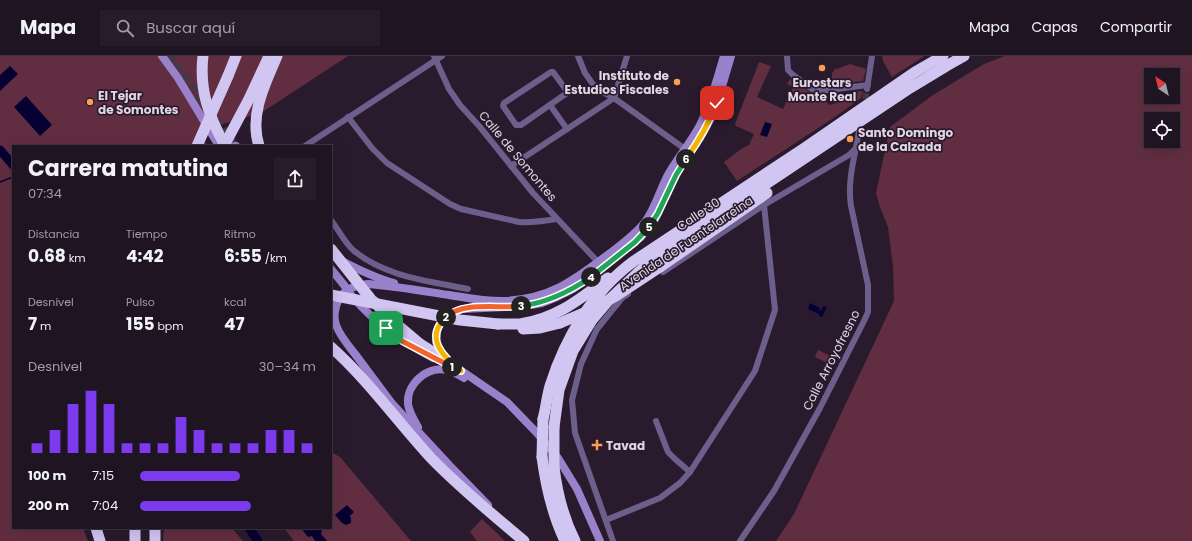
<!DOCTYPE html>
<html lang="es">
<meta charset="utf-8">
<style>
body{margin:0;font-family:Poppins,sans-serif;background:#271d2a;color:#f1f3f6;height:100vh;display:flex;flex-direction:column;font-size:15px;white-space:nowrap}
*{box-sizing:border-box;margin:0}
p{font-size:13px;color:#a19ea5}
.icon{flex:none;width:22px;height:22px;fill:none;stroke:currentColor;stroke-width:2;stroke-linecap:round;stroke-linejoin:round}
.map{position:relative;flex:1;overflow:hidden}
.panel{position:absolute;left:12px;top:89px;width:320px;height:384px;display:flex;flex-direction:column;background:#1f1422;border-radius:0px;box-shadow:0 4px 16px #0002,0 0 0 1px #3c3340}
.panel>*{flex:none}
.needle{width:26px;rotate:325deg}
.buttons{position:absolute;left:1144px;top:12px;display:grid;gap:8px}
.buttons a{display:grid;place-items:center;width:36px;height:36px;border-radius:0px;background:#1f1422;box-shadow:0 4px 16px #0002,0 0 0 1px #3c3340;font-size:20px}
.pin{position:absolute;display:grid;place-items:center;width:34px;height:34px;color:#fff;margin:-17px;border-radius:8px;box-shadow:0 2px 6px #0006}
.km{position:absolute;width:20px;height:20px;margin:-10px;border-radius:50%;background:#222;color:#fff;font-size:11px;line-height:20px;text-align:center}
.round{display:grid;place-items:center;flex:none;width:42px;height:42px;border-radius:0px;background:#271d2a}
.head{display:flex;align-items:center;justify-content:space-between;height:68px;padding:0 16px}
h1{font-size:22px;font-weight:700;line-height:30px}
.metrics{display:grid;grid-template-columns:repeat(3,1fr);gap:6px;height:68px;padding:4px 16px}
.metrics div{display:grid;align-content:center}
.metrics b{font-size:17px;font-weight:700}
.metrics small{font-size:11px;font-weight:400}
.metrics p{font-size:11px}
.chart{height:112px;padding:8px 16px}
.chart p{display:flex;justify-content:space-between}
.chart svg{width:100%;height:72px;margin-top:4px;stroke:#7c3aed;stroke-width:6}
ul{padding:0 16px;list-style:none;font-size:13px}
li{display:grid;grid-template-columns:64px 48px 1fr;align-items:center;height:30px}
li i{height:10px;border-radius:5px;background:#7c3aed}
header{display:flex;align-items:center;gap:24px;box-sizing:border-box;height:56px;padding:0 20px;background:#1f1422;border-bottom:1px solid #3c3340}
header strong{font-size:19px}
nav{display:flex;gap:22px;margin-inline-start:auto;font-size:14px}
.search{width:280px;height:36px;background:#271d2a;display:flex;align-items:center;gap:10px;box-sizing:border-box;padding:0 14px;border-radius:0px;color:#a19ea5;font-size:15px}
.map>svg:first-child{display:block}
.green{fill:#612e41;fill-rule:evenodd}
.water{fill:#070032}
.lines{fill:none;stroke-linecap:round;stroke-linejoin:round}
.stream{stroke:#070032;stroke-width:1.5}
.river{stroke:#070032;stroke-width:9}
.street-tunnel{stroke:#443748;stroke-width:6;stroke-dasharray:6 3;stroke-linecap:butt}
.secondary-tunnel{stroke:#443748;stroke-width:8;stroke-dasharray:8 4;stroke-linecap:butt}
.street{stroke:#6d5f8c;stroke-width:6}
.secondary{stroke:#9982cb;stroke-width:8}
.highway{stroke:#d1c5f2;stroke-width:11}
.secondary-bridge{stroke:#9982cb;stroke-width:8}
.highway-bridge{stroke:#d1c5f2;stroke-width:11}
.split-1-casing{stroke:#fff;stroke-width:8}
.split-2-casing{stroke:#fff;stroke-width:8}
.split-3-casing{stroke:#fff;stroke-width:8}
.split-4-casing{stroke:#fff;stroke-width:8}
.split-5-casing{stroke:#fff;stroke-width:8}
.split-6-casing{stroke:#fff;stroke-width:8}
.split-7-casing{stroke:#fff;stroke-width:8}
.split-1{stroke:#f0652b;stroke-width:5}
.split-2{stroke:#f5b400;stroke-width:5}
.split-3{stroke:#f0652b;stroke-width:5}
.split-4{stroke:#22a559;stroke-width:5}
.split-5{stroke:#22a559;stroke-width:5}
.split-6{stroke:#22a559;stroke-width:5}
.split-7{stroke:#f5b400;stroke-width:5}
.poi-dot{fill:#fb9e52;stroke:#291b2d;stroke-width:1.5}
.labels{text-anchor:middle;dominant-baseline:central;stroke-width:3.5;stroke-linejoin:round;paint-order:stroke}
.poi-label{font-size:12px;font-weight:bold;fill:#e0d6e3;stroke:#291b2d;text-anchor:start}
.street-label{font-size:12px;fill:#e0d6e3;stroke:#291b2d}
</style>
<header>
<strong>Mapa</strong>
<div class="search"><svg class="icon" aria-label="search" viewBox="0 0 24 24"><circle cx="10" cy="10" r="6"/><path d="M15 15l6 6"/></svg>Buscar aquí</div>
<nav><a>Mapa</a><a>Capas</a><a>Compartir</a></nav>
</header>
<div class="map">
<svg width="1192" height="485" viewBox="0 0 1192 485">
<rect width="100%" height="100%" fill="#291b2d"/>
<!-- green -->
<g class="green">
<polygon points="0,0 348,0 261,57 198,75 208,90 13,90 13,472 83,472 88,485 0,485"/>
<polygon points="882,0 923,0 923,1 892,21 883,5"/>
<path d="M 1005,0 L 1192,0 L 1192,485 L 776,485 L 794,458 L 894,245 L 893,210 L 888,171 L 880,151 L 876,137 L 890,71 L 933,39 L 984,8 ZM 1151,19 L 1173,19 L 1173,41 L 1151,41 ZM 1151,63 L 1173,63 L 1173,85 L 1151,85 Z"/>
<path d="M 759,6 L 771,10 L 757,41 L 783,53 L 793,31 L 787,28 L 790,23 L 813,38 L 821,39 L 829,49 C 838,47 847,44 852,36 L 862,35 L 863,36 L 861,42 L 835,61 L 737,125 L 724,106 L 741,93 L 749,89 L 754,78 L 736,70 L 735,68 Z"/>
<polygon points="850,8 866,13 863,25 830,29 830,25 832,25 832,17 836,12 837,13"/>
<polygon points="818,294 835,302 831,309 815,301"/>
<polygon points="331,396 340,401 411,485 294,485 284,472 331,472"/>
<polygon points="482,463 504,484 505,485 477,485 470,476"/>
<polygon points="164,472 232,472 243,485 163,485"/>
</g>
<!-- water -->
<g class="water">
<polygon points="10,10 18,18 0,35 0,19"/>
<polygon points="26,40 52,69 40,80 14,51"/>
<polygon points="765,66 772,68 767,81 760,79"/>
<polygon points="810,247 820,252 819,254 821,255 823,250 827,251 822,261 819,260 819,258 808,253"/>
<polygon points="347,449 354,456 350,460 351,462 351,467 346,469 342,467 335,459"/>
<polygon points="301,472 320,472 322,474 321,478 327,485 315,485 312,480 308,481"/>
</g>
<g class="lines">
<!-- stream -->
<polyline class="stream" points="0,126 13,121"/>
<!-- river -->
<g class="river">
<polyline points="0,94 13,109"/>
<polyline points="249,472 258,485"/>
</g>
<!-- street-tunnel -->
<polyline class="street-tunnel" points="864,52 867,33"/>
<!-- secondary-tunnel -->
<g class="secondary-tunnel">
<polyline points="169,0 205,49"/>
<polyline points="216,63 235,90"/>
</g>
<!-- street -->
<g class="street">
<polyline points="434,0 449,33 460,49 480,71 533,137 598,206"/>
<polyline points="578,0 585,17 592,27 599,34 614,42 685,93"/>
<polyline points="787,0 788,14 793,19 812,33 821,35 868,29"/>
<polygon points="551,16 553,16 567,35 567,37 521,69 516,69 503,50 504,47"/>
<polyline points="867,33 872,0"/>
<polyline points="550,49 567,73"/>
<path d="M 348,61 L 372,92 L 387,107 L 450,148 L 461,153 L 519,166 C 532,167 544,165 556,163"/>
<polyline points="305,90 442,0"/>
<polyline points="511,110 614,42 627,0"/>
<path d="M 331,164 C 338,173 345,187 353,194 C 385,221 429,225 468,233"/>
<polyline points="663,216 764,149 849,99 856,92"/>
<polyline points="656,365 668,396 675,403 690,416"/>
<polyline points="606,464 660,442 680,427 690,416 755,315 775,254 764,149"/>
<polyline points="613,485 575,377 572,344 581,308 597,273 622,242 628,238"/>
<path d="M 740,485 L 774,435 L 820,352 L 864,265 L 868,256 L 868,229 L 851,150 C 847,124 855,100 859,75"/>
</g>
<!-- secondary -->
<g class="secondary">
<polyline points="162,0 178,22 219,90"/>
<polyline points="235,90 236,90"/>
<path d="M 342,205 C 359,214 375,222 394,227"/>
<polyline points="331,213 344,229"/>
<path d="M 354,242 C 375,268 404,286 433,302"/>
<polyline points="386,341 450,410 488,449"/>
<path d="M 390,345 C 378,329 366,313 355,298 C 348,289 340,280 336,269 C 333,261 335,250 339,243 C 345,232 357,229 368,228 C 395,230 423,235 449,239 C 468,242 487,246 506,245 C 552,242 574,224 609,198 C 622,188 635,179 645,166 C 656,151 660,133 669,117 C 679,100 691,86 700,69 C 711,47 717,23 724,0"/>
<path d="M 418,371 C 414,364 409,356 408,348 C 406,329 427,309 447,314 C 453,315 459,319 464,322"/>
<polyline points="600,485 577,433 558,402 536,376 507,346 453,309 440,295 438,290 436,286 437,275 440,268 449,259 462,253 525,250 542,247 557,241 573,233 590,221 641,181 655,163 675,119 700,82 711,62 717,47 731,0"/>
</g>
<!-- highway -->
<g class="highway">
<path d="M 203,0 C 199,35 209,60 225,90"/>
<polyline points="228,20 236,0"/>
<polyline points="249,43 269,0"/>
<path d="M 259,90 C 249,59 265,28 277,0"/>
<polyline points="660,211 767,137"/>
<polyline points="373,245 401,272 420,288 453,309"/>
<path d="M 498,268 C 505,268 513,268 520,268 C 556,263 580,243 608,222"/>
<polyline points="523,273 540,272 560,267"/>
<path d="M 331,291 C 368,324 397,365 431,402 C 460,432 492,458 524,485"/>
<path d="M 543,363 C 546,352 547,340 550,330 C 565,282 593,235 634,205 L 803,93 L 915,16 L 943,0"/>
<polyline points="554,371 559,334 573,295 592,264 608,245 644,211 673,190 910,32 948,9 964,0"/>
<path d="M 542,401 C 546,431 552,458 565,485"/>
<path d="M 554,411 C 557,437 563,461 575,485"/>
<polyline points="96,472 100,485"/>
<polyline points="135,485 135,472"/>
<polyline points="155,485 155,472"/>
</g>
<!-- secondary-bridge -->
<polyline class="secondary-bridge" points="344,229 352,240"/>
<!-- highway-bridge -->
<g class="highway-bridge">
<polyline points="197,90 228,20"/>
<polyline points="224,90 249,43"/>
<polyline points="331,193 370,242"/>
<polyline points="331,239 460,264 498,268"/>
<polyline points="560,267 586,256 616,240 660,211"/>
<polyline points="542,401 543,363"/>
<polyline points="554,411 554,371"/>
</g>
</g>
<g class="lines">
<defs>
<polyline id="split-1" points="386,272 402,285 452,311"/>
<path id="split-2" d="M 446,261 C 424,282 443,301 461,315 L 452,311"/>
<path id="split-3" d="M 446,261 C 464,245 498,253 521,250"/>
<path id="split-4" d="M 521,250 C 547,247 569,236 591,221"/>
<polyline id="split-5" points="591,221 635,186 649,171"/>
<polyline id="split-6" points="649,171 658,157 676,119 686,103"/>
<path id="split-7" d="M 686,103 C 698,86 709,67 717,47"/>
</defs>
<!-- split-1 casing -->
<use href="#split-1" class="split-1-casing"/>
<!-- split-2 casing -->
<use href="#split-2" class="split-2-casing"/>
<!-- split-3 casing -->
<use href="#split-3" class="split-3-casing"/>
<!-- split-4 casing -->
<use href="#split-4" class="split-4-casing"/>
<!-- split-5 casing -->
<use href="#split-5" class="split-5-casing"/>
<!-- split-6 casing -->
<use href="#split-6" class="split-6-casing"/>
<!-- split-7 casing -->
<use href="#split-7" class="split-7-casing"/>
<!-- split-1 -->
<use href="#split-1" class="split-1"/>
<!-- split-2 -->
<use href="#split-2" class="split-2"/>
<!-- split-3 -->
<use href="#split-3" class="split-3"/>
<!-- split-4 -->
<use href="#split-4" class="split-4"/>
<!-- split-5 -->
<use href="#split-5" class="split-5"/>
<!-- split-6 -->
<use href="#split-6" class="split-6"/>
<!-- split-7 -->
<use href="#split-7" class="split-7"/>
</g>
<!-- markers -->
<g class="poi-dot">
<circle cx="822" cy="12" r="4"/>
<circle cx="677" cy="26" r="4"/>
<circle cx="90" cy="46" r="4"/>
<circle cx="850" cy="83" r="4"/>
<path d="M595 383h4v4h4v4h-4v4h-4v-4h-4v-4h4z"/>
</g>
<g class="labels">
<!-- poi labels -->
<g class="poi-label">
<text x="669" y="19" text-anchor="end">Instituto de<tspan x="669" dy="14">Estudios Fiscales</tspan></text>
<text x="822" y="26" text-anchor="middle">Eurostars<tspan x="822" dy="14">Monte Real</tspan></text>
<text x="98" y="39">El Tejar<tspan x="98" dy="14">de Somontes</tspan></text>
<text x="858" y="76">Santo Domingo<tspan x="858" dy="14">de la Calzada</tspan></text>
<text x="606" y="389">Tavad</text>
</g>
<!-- street labels -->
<g class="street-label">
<text transform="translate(518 100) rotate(50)">Calle de Somontes</text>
<text transform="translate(698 158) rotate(-34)">Calle 30</text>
<text transform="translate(686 187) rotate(-34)">Avenida de Fuentelarreina</text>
<text transform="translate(831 304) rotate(-63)">Calle Arroyofresno</text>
</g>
</g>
</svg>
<div class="buttons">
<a><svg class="needle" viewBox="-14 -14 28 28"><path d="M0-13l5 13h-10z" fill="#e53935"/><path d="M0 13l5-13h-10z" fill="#a19ea5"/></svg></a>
<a><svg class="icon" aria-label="locate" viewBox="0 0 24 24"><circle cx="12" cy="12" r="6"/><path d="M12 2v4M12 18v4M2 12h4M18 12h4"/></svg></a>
</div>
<div class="pin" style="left:386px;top:272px;background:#1e9e55"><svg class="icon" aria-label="arrive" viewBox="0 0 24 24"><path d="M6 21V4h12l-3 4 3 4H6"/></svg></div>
<div class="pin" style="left:717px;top:47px;background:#d93025"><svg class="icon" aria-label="check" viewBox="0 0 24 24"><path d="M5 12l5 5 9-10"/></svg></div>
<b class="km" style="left:452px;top:311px">1</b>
<b class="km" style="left:446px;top:261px">2</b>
<b class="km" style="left:521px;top:250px">3</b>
<b class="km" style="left:591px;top:221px">4</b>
<b class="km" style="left:649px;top:171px">5</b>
<b class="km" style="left:686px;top:103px">6</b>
<section class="panel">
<div class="head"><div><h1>Carrera matutina</h1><p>07:34</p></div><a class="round"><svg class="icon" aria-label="share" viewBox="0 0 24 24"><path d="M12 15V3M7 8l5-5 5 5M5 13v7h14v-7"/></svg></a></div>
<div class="metrics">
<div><p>Distancia</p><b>0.68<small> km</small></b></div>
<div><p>Tiempo</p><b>4:42</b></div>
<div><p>Ritmo</p><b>6:55<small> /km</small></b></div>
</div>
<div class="metrics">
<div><p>Desnivel</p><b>7<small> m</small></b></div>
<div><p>Pulso</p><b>155<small> bpm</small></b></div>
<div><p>kcal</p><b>47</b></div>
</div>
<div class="chart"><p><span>Desnivel</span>30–34 m</p>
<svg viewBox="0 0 160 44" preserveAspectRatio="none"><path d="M5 44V38M15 44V30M25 44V14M35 44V6M45 44V14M55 44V38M65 44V38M75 44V38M85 44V22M95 44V30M105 44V38M115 44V38M125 44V38M135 44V30M145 44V30M155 44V38"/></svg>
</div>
<ul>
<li><b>100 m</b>7:15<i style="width:57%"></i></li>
<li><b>200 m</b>7:04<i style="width:63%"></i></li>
</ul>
</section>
</div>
